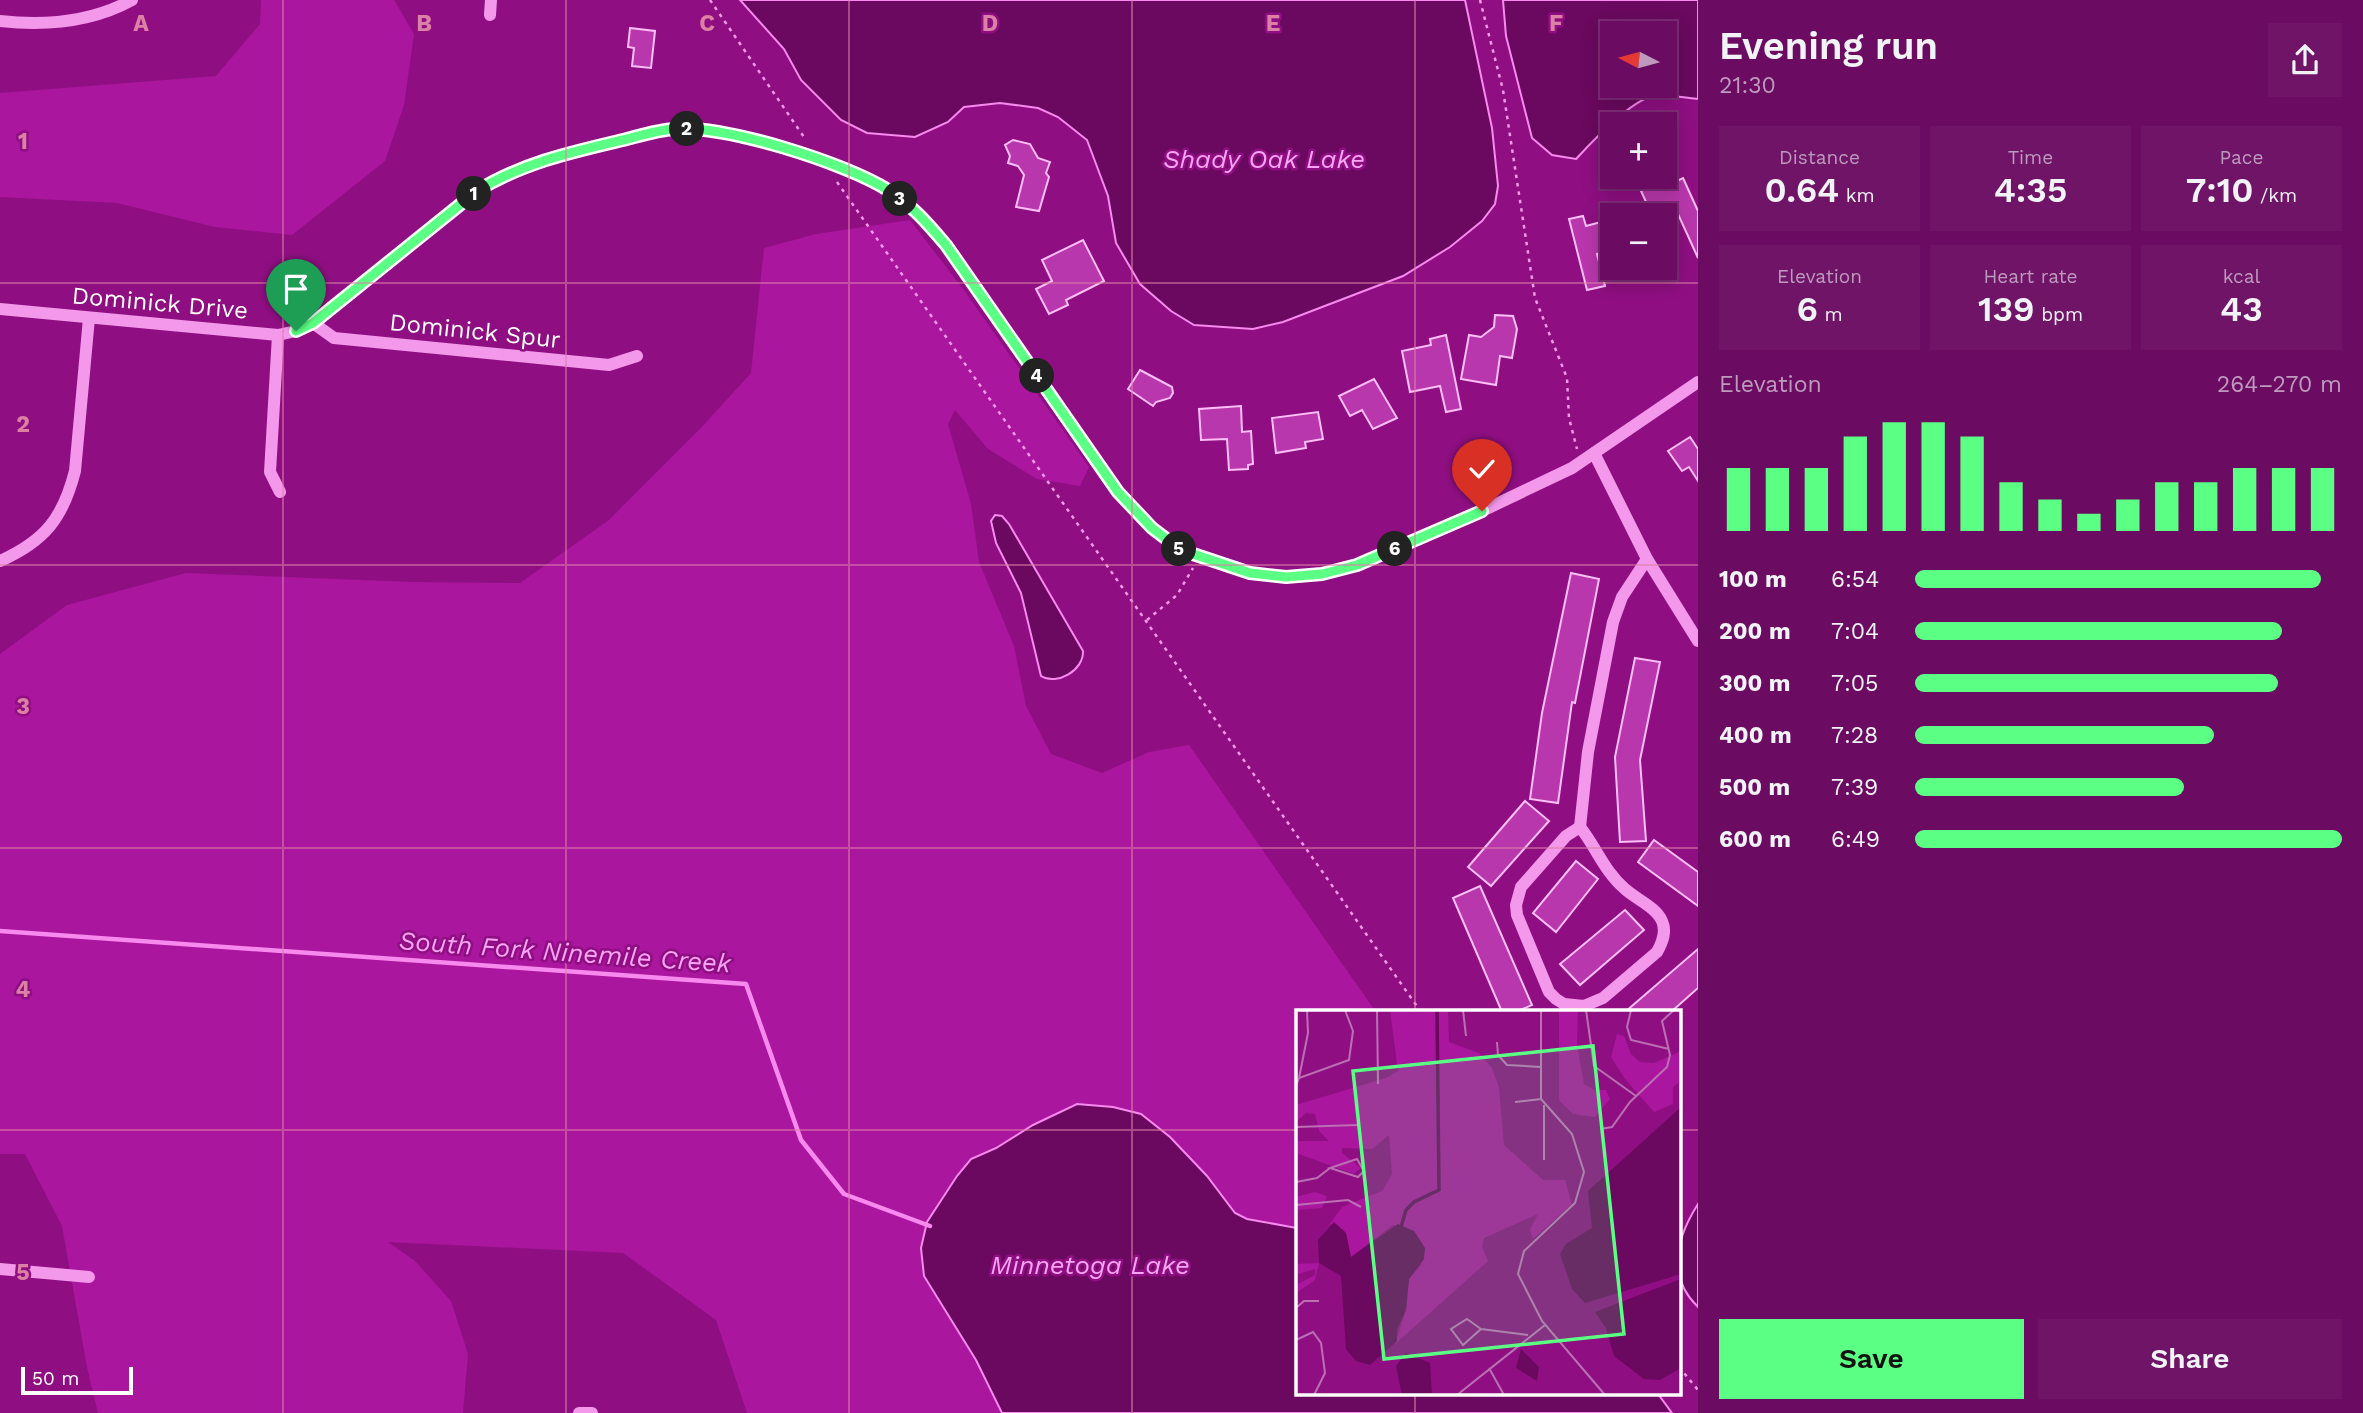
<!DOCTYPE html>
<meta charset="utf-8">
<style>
body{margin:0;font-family:"Work Sans",sans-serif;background:#701468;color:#f1f3f6;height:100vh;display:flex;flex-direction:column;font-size:26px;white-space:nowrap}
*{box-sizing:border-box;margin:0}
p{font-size:23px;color:#be9bbe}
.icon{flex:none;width:38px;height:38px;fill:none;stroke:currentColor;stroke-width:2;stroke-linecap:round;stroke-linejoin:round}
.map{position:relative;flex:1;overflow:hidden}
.details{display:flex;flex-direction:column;background:#6b0b62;width:665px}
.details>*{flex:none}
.needle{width:46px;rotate:276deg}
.fabs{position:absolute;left:1600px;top:21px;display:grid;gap:14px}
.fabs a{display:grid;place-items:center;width:77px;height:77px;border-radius:0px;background:#6b0b62;box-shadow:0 4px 18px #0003,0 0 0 2px #7e2b77;font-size:35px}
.scale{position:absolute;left:21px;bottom:18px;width:112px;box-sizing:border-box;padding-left:7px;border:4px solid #fff;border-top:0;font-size:19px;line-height:24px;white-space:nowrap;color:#fff;-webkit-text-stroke:5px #8f0f82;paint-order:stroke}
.pin{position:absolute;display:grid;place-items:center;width:60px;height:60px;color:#fff;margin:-72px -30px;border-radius:50% 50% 50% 0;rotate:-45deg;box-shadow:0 0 7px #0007}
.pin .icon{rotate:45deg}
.km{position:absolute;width:35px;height:35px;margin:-18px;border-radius:50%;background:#222;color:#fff;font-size:19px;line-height:35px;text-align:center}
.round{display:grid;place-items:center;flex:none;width:74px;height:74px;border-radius:0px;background:#701468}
.overview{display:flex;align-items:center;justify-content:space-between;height:119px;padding:0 21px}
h1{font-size:38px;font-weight:600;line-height:52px}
.stats{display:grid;grid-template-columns:repeat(3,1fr);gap:10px;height:119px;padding:7px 21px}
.stats div{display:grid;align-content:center;border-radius:0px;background:#701468;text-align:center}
.stats b{font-size:35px;font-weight:600}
.stats small{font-size:19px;font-weight:400}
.stats p{font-size:19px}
.chart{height:196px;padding:14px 21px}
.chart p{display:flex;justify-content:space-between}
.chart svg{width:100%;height:126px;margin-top:7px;stroke:#5aff83;stroke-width:6}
.button{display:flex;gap:14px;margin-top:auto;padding:14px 21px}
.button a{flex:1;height:80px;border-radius:0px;background:#5aff83;color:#111;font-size:28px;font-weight:600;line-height:80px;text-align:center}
.button a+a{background:#701468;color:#f1f3f6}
ul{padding:0 21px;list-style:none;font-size:23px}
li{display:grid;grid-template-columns:112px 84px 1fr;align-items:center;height:52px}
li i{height:18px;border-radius:9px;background:#5aff83}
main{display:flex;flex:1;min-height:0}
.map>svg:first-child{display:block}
.green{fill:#aa169d}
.water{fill:#6a095f;stroke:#f789ef;stroke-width:2;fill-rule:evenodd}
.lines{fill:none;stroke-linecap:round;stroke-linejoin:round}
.stream{stroke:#f789ef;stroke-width:4.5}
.building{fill:#b937ac;stroke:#febff8;stroke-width:2}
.path{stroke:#f398eb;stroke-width:2.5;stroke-dasharray:3.5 5;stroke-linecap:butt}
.minor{stroke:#f398eb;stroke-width:12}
.route-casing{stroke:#fff;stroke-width:14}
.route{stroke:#5aff83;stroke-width:9}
.grid{fill:none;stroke:#dd80a5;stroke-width:2;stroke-opacity:0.55}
.labels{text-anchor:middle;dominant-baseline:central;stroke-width:5;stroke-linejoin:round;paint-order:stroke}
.street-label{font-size:24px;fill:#fff;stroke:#8f0f82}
.water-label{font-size:26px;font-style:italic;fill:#faa4f3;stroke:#8f0f82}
.inset-river{fill:none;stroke:#6a095f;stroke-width:3.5}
.inset-road{fill:none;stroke:#bc6fb4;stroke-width:2}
.view{fill:#5aff83;fill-opacity:0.15;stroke:#5aff83;stroke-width:3.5}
.inset-edge{fill:none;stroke:#fff;stroke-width:3.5}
.grid-label{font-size:23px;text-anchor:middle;font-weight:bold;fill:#dd80a5;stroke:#8f0f82;stroke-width:5;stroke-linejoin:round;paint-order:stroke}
</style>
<main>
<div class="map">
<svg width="1698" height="1413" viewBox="0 0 1698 1413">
<rect width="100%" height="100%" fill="#8f0f82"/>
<!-- green -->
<g class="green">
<polygon points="261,0 394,0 414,34 404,105 385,161 292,235 215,227 117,203 0,197 0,93 216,76 260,24"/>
<polygon points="910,220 963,289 1089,467 1080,486 1037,479 988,449 955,410 948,424 971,504 979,562 1014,646 1026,706 1051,754 1102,773 1149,752 1189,745 1376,1012 1297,1012 1297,1228 1247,1219 1235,1213 1207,1177 1170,1137 1156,1125 1113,1107 1077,1105 971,1159 921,1248 924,1276 976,1360 1002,1413 747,1413 716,1320 623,1253 388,1242 415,1261 451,1301 468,1354 463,1413 98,1413 87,1367 62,1226 25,1154 0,1154 0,654 67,605 186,573 413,582 520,583 609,520 700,429 751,373 764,248 816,234"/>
</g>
<!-- water -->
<g class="water">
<polygon points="740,0 1465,0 1492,128 1498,186 1495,204 1482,221 1450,247 1403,276 1283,322 1253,329 1194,325 1171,311 1140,284 1116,243 1108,196 1087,140 1058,117 1038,108 1000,103 964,107 948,122 915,137 867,133 841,120 801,80 784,49"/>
<path d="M 1503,0 L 1698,0 L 1698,99 C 1687,98 1664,94 1653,96 C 1630,101 1592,142 1576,159 L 1552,155 L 1532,138 L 1506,36 ZM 1664,33 L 1664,86 L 1612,86 L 1612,33 Z"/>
<path d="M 995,515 L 1002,516 L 1009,524 L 1083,651 C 1084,670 1057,686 1041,676 L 1021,593 L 996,543 L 991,521 Z"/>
<polygon points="1077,1104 1113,1107 1141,1114 1170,1137 1207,1176 1235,1213 1247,1219 1297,1228 1297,1394 1658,1394 1672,1413 1002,1413 976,1360 924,1276 921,1248 927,1222 957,1176 971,1159 996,1148 1033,1125"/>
<path d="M 1698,1204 L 1698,1307 C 1666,1276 1677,1237 1698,1204 Z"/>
</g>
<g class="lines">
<!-- stream -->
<polyline class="stream" points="0,931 746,984 801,1140 844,1194 930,1226"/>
</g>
<!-- building -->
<g class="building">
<polygon points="630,28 655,31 651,68 632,66 634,48 628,47"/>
<polygon points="1013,140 1030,144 1038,158 1050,162 1046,173 1049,177 1039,211 1016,207 1024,175 1018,166 1008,163 1010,156 1005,145"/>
<polygon points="1683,178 1698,211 1698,258 1678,214 1664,220 1664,215 1652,215 1641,191 1666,179 1669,185"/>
<polygon points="1583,216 1586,226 1612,219 1612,250 1597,254 1605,286 1587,290 1569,219"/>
<polygon points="1083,240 1104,281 1066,300 1068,305 1049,314 1036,289 1052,281 1042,260"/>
<polygon points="1495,315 1513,316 1517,329 1512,358 1500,356 1496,385 1461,379 1469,335 1481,337 1494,327"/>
<polygon points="1446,335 1461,409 1446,412 1440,386 1410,392 1402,351 1431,345 1430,339"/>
<polygon points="1140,370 1172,387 1173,393 1170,398 1156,402 1153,406 1128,389"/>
<polygon points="1374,379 1397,418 1373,429 1362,410 1350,416 1339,396"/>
<polygon points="1241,406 1242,432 1251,431 1253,464 1248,465 1248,469 1229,470 1227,439 1201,440 1199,409"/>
<polygon points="1318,412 1323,439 1305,442 1306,448 1276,453 1272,418"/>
<polygon points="1690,437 1698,449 1698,481 1689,467 1682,471 1668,451"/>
<polygon points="1571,573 1599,579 1575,703 1572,702 1558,803 1530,799 1542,713"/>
<polygon points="1635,658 1660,662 1640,760 1646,841 1620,842 1615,757"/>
<polygon points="1525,801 1549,821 1491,886 1468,867"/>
<polygon points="1654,840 1698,872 1698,906 1638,862"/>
<polygon points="1576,861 1598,879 1556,932 1533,913"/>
<polygon points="1480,886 1532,1005 1516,1012 1502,1012 1453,898"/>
<polygon points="1625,910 1644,930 1580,985 1560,964"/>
<polygon points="1698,949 1698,988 1671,1012 1625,1012"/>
</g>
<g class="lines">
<!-- path -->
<g class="path">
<polyline points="710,0 806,140"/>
<polyline points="1480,0 1503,90 1535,298 1567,378 1569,418 1577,449"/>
<polyline points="837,182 1421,1012"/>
<polyline points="1147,620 1177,595 1193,568"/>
<polyline points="1679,1367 1698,1390"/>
</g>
<!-- minor -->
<g class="minor">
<polyline points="490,15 491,0"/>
<path d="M 0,21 C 45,26 92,22 132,0"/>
<path d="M 0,309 L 278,335 L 296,331 L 313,323 L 477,191 C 522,163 572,152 623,140 C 639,136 657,130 675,129 C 726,125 845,163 888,190 C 912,205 928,224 946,245 L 1117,492 L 1152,528 L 1181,550 L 1250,573 L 1286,577 L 1322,574 L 1357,565 L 1482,511 L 1572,468 L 1698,382"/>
<polyline points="313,323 334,338 609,365 637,356"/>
<polyline points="278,335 270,472 280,492"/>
<polyline points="1594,453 1647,559 1698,641"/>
<path d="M 0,561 C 45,541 63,518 75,471 L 89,318"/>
<path d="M 1580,827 C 1596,847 1604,871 1625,889 C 1636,899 1656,907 1662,921 C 1667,932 1662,943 1657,952 L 1603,998 L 1584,1006 L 1564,1004 L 1556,999 L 1549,992 L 1517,915 L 1516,905 L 1521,887 L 1566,836 Z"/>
<polyline points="1580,827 1588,752 1613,622 1622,597 1647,559"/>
<polyline points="0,1269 89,1277"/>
<polyline points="579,1413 592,1413"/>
</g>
</g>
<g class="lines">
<defs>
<path id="route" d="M 296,331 L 313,323 L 477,191 C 522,163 572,152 623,140 C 639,136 657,130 675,129 C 726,125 845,163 888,190 C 912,205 928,224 946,245 L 1118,492 L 1152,528 L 1181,550 L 1250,573 L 1286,577 L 1322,574 L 1357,565 L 1482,511"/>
</defs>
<!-- route casing -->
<use href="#route" class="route-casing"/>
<!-- route -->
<use href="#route" class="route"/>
</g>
<!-- grid -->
<path class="grid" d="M 283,0 L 283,1413M 566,0 L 566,1413M 849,0 L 849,1413M 1132,0 L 1132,1413M 1415,0 L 1415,1012M 0,283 L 1698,283M 0,565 L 1698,565M 0,848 L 1698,848M 0,1130 L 1297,1130M 1679,1130 L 1698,1130M 1415,1394 L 1415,1413"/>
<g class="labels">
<!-- street labels -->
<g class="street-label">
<text transform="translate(160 303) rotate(5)">Dominick Drive</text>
<text transform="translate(475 331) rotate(6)">Dominick Spur</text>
</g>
<!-- water labels -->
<g class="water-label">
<text x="1264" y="159">Shady Oak Lake</text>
<text transform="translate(565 952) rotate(4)">South Fork Ninemile Creek</text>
<text x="1090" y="1265">Minnetoga Lake</text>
</g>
</g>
<!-- overview -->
<g transform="translate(1296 1010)">
<rect width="385" height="385" fill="#8f0f82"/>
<path d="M 94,0 L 152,0 L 153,32 L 183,43 L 196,58 L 203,78 L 208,135 L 247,170 L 269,170 L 276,194 L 237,229 L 234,220 L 242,204 L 188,228 L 186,237 L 192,251 L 99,334 L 110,300 L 113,269 L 125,255 L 127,235 L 118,221 L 97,215 L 55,247 L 48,220 L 34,214 L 30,219 L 46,197 L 86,181 L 96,164 L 93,125 L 76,139 L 46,138 L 46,143 L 65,158 L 58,164 L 0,143 L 0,131 L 33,131 L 23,121 L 19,104 L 10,103 L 0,112 L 0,95 L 90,68 L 102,61 ZM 263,0 L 282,0 L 281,35 L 288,74 L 298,80 L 310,80 L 314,89 L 299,107 L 277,104 L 263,90 ZM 321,24 L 328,26 L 335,44 L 344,52 L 358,53 L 385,41 L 385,71 L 377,77 L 377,94 L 358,102 L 329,69 L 315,47 ZM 19,182 L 31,186 L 26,198 L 0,200 L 0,187 ZM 23,253 L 19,270 L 0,283 L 0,275 L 19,265 L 19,259 L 2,264 L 0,254 Z" fill="#aa169d"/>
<path d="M 385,97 L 385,264 L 289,293 L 276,279 L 264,244 L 270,234 L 296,218 L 292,181 ZM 38,212 L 50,223 L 55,247 L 102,214 L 118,221 L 129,238 L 128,249 L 113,269 L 110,300 L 101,319 L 101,331 L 74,355 L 60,351 L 50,339 L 45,266 L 23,253 L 22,230 ZM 385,269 L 385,358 L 364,370 L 348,369 L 318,346 L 310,318 L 299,302 ZM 225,339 L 243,357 L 241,371 L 220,358 ZM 110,343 L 134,353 L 136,385 L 106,385 L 100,356 Z" fill="#6a095f"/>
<path class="inset-river" d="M 105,217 L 110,200 L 118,192 L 143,180 L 141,0"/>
<path class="inset-road" d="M 81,0 L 82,74M 167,0 L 170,26M 245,0 L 245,89 L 276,124 L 288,162 L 279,193 L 228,241 L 222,264 L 246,311 L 309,385M 290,0 L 298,56 L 340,86M 335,0 L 331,17 L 335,30 L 373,39M 201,32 L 202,45 L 211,55 L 245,57M 3,68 L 12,23 L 11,0M 0,76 L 3,68 L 53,50 L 57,21 L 49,0M 219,92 L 245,89M 248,95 L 248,150M 0,117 L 62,115M 304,119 L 316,117 L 334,92 L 371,57 L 374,45 L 366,11 L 378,0M 61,149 L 68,161 L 62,167 L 34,158 ZM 0,172 L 21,168 L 34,158M 0,195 L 52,190 L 65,197M 0,298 L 8,291 L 23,291M 171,309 L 185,319 L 167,335 L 155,319 ZM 185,319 L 232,325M 0,330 L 17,322 L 25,333 L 29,363 L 18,385M 193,358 L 208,385M 161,385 L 249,315"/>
<path class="view" d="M 297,36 L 328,324 L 88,349 L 57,61 Z"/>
<rect width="385" height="385" class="inset-edge"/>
</g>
<g class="grid-label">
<text x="141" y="31">A</text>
<text x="424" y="31">B</text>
<text x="707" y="31">C</text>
<text x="990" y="31">D</text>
<text x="1273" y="31">E</text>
<text x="1556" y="31">F</text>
<text x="23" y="149">1</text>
<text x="23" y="432">2</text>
<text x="23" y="714">3</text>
<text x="23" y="997">4</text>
<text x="23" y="1280">5</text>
</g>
</svg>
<div class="fabs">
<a><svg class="needle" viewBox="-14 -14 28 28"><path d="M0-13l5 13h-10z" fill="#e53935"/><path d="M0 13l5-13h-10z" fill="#be9bbe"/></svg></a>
<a>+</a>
<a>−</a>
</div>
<div class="scale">50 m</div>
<div class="pin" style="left:296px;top:331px;background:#1e9e55"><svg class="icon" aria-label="arrive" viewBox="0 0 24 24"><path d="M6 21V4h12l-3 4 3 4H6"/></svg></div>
<div class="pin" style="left:1482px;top:511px;background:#d93025"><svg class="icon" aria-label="check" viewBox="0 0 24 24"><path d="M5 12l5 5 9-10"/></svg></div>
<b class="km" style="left:474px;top:194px">1</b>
<b class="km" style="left:687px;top:129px">2</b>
<b class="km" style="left:900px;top:199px">3</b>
<b class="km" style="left:1037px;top:376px">4</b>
<b class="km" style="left:1179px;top:549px">5</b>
<b class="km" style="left:1395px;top:549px">6</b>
</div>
<section class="details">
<div class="overview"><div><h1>Evening run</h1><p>21:30</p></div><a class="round"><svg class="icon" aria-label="share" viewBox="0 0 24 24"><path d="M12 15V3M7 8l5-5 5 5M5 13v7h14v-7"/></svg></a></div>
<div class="stats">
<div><p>Distance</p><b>0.64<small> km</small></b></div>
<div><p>Time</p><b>4:35</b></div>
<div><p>Pace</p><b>7:10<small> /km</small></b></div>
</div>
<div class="stats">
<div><p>Elevation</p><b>6<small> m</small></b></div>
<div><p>Heart rate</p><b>139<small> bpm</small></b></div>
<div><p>kcal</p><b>43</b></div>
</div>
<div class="chart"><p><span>Elevation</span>264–270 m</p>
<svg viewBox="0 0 160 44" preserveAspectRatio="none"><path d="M5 44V22M15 44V22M25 44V22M35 44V11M45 44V6M55 44V6M65 44V11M75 44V27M85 44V33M95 44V38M105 44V33M115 44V27M125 44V27M135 44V22M145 44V22M155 44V22"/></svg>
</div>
<ul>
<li><b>100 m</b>6:54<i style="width:95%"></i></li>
<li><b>200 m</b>7:04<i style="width:86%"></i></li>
<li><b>300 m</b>7:05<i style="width:85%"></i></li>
<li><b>400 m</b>7:28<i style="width:70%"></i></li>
<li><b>500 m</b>7:39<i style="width:63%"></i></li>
<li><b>600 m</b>6:49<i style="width:100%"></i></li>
</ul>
<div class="button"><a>Save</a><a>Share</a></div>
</section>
</main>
